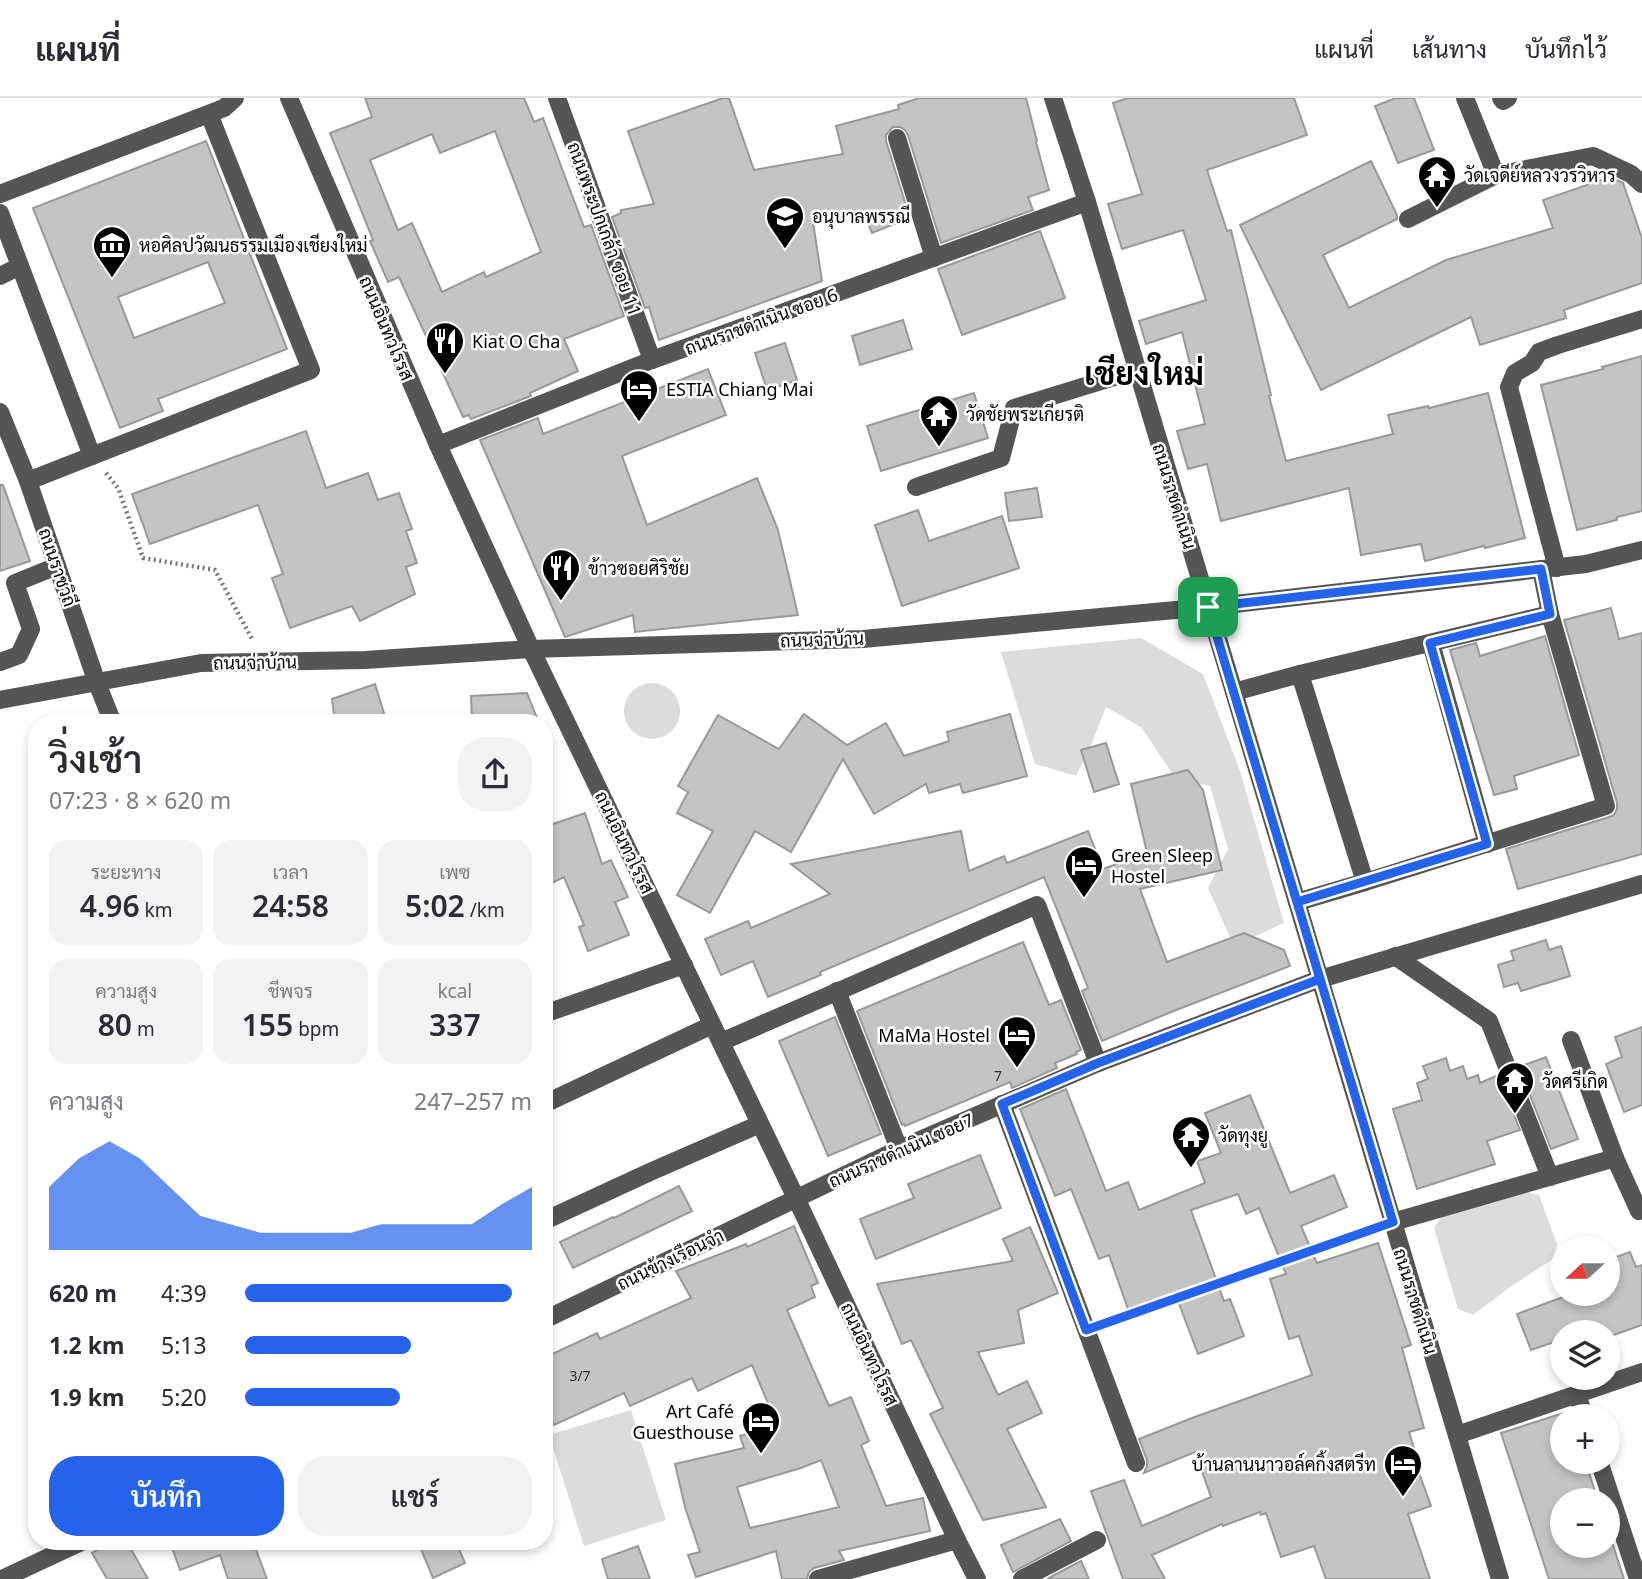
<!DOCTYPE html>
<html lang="th">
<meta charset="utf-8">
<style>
body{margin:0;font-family:"Noto Sans",Sarabun,sans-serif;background:#f2f2f3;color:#2b2b33;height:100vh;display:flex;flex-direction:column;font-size:26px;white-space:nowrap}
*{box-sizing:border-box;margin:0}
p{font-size:23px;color:#7c7c81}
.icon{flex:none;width:38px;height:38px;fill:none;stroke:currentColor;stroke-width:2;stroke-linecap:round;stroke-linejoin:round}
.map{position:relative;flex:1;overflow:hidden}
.sheet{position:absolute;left:28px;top:616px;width:525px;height:836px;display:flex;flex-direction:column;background:#fff;border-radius:28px;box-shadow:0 4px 10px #0003}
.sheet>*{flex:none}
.needle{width:46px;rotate:249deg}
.controls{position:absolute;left:1550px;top:1138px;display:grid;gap:14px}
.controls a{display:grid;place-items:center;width:70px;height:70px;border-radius:50%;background:#fff;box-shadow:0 4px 10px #0003;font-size:35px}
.pin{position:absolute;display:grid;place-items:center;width:60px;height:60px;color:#fff;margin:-30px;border-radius:14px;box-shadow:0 4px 10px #0006}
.round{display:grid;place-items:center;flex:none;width:74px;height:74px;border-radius:28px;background:#f2f2f3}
.headline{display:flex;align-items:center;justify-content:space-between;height:119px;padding:0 21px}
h1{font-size:38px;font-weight:600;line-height:52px}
.metrics{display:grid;grid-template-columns:repeat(3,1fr);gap:10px;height:119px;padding:7px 21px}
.metrics div{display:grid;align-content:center;border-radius:18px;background:#f2f2f3;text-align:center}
.metrics b{font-size:30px;font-weight:600}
.metrics small{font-size:19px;font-weight:400}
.metrics p{font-size:19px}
.chart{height:196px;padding:14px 21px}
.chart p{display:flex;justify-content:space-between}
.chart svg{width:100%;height:126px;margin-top:7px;fill:#2563eb;opacity:.7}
.cta{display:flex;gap:14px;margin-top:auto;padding:14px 21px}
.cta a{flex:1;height:80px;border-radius:28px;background:#2563eb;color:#fff;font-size:28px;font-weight:600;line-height:80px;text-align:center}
.cta a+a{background:#f2f2f3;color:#2b2b33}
ul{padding:0 21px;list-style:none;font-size:23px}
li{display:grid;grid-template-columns:112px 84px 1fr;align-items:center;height:52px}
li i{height:18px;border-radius:9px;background:#2563eb}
header{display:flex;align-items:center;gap:42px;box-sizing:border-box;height:98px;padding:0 35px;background:#fff;border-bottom:2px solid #e1e1e2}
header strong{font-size:33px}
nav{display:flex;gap:38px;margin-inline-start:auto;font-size:24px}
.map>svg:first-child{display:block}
.green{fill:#dcdcdc}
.building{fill:#c4c4c4;stroke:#999;stroke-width:2;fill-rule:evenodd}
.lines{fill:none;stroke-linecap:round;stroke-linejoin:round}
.path{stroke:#777;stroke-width:4.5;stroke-dasharray:2 3.5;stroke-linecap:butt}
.minor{stroke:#555;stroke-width:18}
.route-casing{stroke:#fff;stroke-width:14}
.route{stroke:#2563eb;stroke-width:9}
.labels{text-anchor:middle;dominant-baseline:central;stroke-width:5;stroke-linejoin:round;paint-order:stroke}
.number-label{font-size:14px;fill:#313131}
.poi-label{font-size:18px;fill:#000;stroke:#fff;text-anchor:start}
.street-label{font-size:18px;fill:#000;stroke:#fff}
.town-label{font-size:32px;font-weight:bold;fill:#000;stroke:#fff}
</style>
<header>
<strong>แผนที่</strong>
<nav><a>แผนที่</a><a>เส้นทาง</a><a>บันทึกไว้</a></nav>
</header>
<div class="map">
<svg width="1642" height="1481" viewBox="0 0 1642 1481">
<rect width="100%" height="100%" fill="#fff"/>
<!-- green -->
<g class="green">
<polygon points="1141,540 1203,576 1240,673 1284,825 1234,848 1208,790 1228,751 1210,688 1175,680 1142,630 1106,609 1091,647 1076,678 1035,666 1001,554"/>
<circle cx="652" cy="613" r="28"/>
<polygon points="1527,1094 1539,1097 1557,1146 1553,1161 1509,1190 1473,1217 1458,1211 1434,1130 1442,1118"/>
<polygon points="631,1312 666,1422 584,1448 549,1337"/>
</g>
<!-- building -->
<g class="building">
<path d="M 365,0 L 524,0 L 534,24 L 543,20 L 584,129 L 591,127 L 624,218 L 564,241 L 578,273 L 530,295 L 531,298 L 471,321 L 469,317 L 463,319 L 399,179 L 388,184 L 370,143 L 373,142 L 330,35 L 372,19 ZM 495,33 L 541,154 L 486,179 L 484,174 L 442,194 L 412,125 L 398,132 L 370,62 L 432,36 L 440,55 Z"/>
<polygon points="723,0 729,0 754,72 843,56 836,28 899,11 898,7 919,0 1026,0 1037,43 1036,44 1049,92 1028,99 1033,112 941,145 908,37 905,32 900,29 893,29 886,37 886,43 910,120 872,135 864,115 813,124 822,183 659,242 649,209 645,210 612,119 621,115 621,112 654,106 628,33"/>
<polygon points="1128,0 1294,0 1307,37 1207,72 1227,133 1231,132 1271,297 1269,298 1286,363 1393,336 1388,317 1428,308 1429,310 1488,295 1525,440 1485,450 1484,448 1425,463 1421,446 1361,457 1349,390 1221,423 1207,366 1188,371 1177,333 1205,326 1182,234 1146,246 1139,223 1206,202 1183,132 1122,151 1108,106 1142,96 1113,5"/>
<polygon points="1396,0 1414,0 1434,52 1398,65 1375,8"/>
<path d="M 206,43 L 287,251 L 158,301 L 163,313 L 120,330 L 33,110 ZM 208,164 L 225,205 L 134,240 L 118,199 Z"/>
<polygon points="1371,63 1397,117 1397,121 1323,157 1349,210 1446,162 1553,130 1543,102 1610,79 1623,85 1642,140 1642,185 1564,212 1566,220 1480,247 1471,219 1321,292 1240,127"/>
<polygon points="1040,133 1065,200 962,237 938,171"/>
<polygon points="903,222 912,251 860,267 852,238"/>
<polygon points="785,245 797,282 767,292 755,255"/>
<polygon points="1642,258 1642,413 1617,419 1617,422 1577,432 1541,287 1603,271 1602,269"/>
<polygon points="708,271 726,317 622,358 647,427 757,380 778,432 798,517 635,534 633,517 565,539 480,342 538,320 543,336"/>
<polygon points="974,295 988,340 881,373 867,328"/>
<polygon points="306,333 326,390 368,375 378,402 399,395 412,431 406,433 417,465 406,469 415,496 360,523 352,508 290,530 272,480 283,476 258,407 150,446 132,396"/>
<polygon points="0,387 3,387 30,463 0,473"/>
<polygon points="1037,390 1042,419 1009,423 1005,395"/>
<polygon points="918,412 929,443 1002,418 1019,470 902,508 875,427"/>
<polygon points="1611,510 1619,541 1642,535 1642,756 1518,791 1506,751 1609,719 1614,717 1617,711 1617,705 1564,522"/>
<polygon points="1545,538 1579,657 1514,678 1517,691 1494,697 1450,552 1476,545 1480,558"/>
<polygon points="375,586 387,625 335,625 332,601"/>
<polygon points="527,595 539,625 472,625 471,598"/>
<polygon points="804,616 847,647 886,625 904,658 949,643 947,634 1010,616 1027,678 963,695 960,686 929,695 926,686 874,716 843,661 791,754 755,733 710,815 677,797 713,733 677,715 688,694 678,688 718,617 779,651"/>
<polygon points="1106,645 1119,686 1094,694 1081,652"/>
<polygon points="1188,672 1203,692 1222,772 1140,791 1167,864 1244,835 1284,852 1290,868 1171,914 1102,943 1082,893 1088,890 1044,779 820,874 821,877 768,899 753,863 721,877 705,841 748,823 751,830 830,796 791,766 961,733 969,773 1004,758 1007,765 1088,733 1103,771 1147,755 1131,686"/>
<polygon points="585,715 602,766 611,762 628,799 615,804 629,837 588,853 579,829 584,827 564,779 544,789 544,729"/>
<polygon points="1546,842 1549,852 1561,848 1570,878 1521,893 1518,885 1504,889 1498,867 1514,862 1511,853"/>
<polygon points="1023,844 1049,907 1061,902 1081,952 1076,954 1077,956 1055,965 1057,970 1012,990 1010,984 905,1028 904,1026 902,1027 857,913"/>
<polygon points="835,919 881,1036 828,1058 779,943"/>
<polygon points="1642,929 1642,1007 1624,1014 1606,966 1622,959 1615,939"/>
<polygon points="1546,959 1578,1041 1551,1051 1519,969"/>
<polygon points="1446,960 1450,973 1463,968 1467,981 1478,977 1480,985 1498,977 1520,1032 1487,1043 1495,1066 1417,1091 1393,1011 1422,1002 1417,985 1428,981 1423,968"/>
<polygon points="1066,991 1106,1093 1128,1084 1139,1112 1205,1085 1197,1063 1221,1055 1205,1015 1250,997 1290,1095 1334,1077 1347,1109 1301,1128 1317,1165 1378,1145 1411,1247 1402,1250 1424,1330 1409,1334 1417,1360 1414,1361 1431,1408 1408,1416 1430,1481 1326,1481 1314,1448 1281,1459 1266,1415 1261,1417 1260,1414 1223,1428 1222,1426 1152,1457 1165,1481 1123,1481 1091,1393 1124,1382 1142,1428 1211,1399 1195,1354 1144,1375 1147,1368 1147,1362 1139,1341 1192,1320 1312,1277 1299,1238 1289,1241 1270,1181 1286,1176 1259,1110 1246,1116 1238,1096 1191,1112 1224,1203 1230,1201 1244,1238 1198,1256 1175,1195 1128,1211 1109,1157 1099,1161 1071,1091 1055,1098 1020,1011"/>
<polygon points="980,1057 1001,1110 876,1161 860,1121 914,1100 908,1086"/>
<polygon points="679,1088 692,1113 573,1170 560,1144 613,1119 614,1120"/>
<path d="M 794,1128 L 818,1185 L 811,1188 L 815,1199 L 787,1212 L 829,1308 L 851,1299 L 869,1343 L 861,1347 L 886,1408 L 923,1400 L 930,1433 L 839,1453 L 844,1462 L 814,1470 L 809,1474 L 807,1481 L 782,1481 L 776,1453 L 696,1479 L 688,1457 L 700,1454 L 685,1409 L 675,1366 L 744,1350 L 740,1338 L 777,1327 L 752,1267 L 698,1293 L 692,1280 L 630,1308 L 624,1295 L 554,1327 L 544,1306 L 544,1260 L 597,1235 L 600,1241 L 691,1200 L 676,1173 L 746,1146 L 747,1149 ZM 821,1362 L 839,1409 L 750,1430 L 737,1389 L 801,1370 Z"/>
<polygon points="1030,1129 1058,1195 1018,1212 1024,1245 978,1254 998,1297 1027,1283 1042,1315 1007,1331 1046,1409 983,1422 930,1316 943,1310 911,1242 902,1246 877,1186 1013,1163 1003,1141"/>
<polygon points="1630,1154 1636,1169 1642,1167 1642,1227 1608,1239 1608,1234 1563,1234 1563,1241 1531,1252 1517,1216 1574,1195 1608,1195 1608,1162"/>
<polygon points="1563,1315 1563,1363 1585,1363 1598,1402 1563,1402 1563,1447 1613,1447 1624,1481 1549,1481 1501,1335"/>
<polygon points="1060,1421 1071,1443 1013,1474 1001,1447"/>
<polygon points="112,1444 127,1444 148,1481 107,1481 92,1455"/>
<polygon points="170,1444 253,1444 267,1481 228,1481 220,1457 180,1472"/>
<polygon points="418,1444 456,1444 465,1465 433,1480"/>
<polygon points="638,1448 650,1481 608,1481 602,1461"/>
<polygon points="1081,1463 1089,1481 1047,1481"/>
</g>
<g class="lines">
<!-- path -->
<g class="path">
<polyline points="106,375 118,390 143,460 215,472 253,543"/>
<polyline points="1106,1225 1372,1131"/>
</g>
<!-- minor -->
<g class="minor">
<polyline points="289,0 438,347 531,551 796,1100 957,1442 977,1481"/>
<polyline points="557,0 652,262"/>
<polyline points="1053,0 1087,104 1500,1481"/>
<polyline points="1465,0 1496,77"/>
<polyline points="1501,0 1503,3 1508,0"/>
<polyline points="897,40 934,160"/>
<polyline points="0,96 224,10 235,0"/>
<polyline points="0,115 92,358"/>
<polyline points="1408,121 1496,77 1593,58 1631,76 1642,86"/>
<polyline points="0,178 20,168"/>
<polyline points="0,314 28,383 97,585 113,625"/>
<polyline points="438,347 652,262 1087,104"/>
<polyline points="28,383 311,272 209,16"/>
<polyline points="916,389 1001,360 1014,310 1137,272"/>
<polyline points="1557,470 1509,289 1515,275 1532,265 1539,254 1558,247 1642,221"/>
<polyline points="1541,471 1550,516"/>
<polyline points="1431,545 1487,746"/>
<polyline points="0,564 19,557 31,531 15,485 57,468"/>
<polyline points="1300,576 1550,516 1606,708 1365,784"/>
<polyline points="1234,594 1300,576 1365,784 1297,804"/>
<polyline points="0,602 201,565 365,562 531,551 863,541 1208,509 1586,466 1642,452"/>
<polyline points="1395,858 1489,923 1550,1079"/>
<polyline points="837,893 899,1051"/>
<polyline points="544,916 684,867"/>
<polyline points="1571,942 1615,1060"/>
<polyline points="721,944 1037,807 1098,965"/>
<polyline points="544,1006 712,927"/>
<polyline points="1002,1006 1136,1365"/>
<polyline points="544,1123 650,1074 760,1026"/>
<polyline points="1393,1124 1615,1060 1639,1113"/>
<polyline points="544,1222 899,1051 1098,965 1320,881 1642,786"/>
<polyline points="1577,1296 1584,1318"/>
<polyline points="1457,1337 1642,1274"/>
<polyline points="1599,1363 1638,1481"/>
<polyline points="2,1481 81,1444"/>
<polyline points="818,1481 957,1442"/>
<polyline points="1022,1481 1097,1442"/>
</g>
</g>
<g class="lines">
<defs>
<path id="route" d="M 1208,509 C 1271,714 1331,919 1393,1124 L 1086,1232 L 1002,1006 L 1098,965 L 1320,881 L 1297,804 L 1487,746 L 1430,545 L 1550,516 L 1541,471 L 1208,509"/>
</defs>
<!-- route casing -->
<use href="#route" class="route-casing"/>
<!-- route -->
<use href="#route" class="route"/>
</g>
<!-- icons -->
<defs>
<symbol id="temple-pin" viewBox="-11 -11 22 30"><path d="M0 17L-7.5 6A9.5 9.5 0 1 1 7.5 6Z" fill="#000" stroke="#fff"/><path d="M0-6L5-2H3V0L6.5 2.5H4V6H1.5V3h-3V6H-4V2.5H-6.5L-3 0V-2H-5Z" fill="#fff"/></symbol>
<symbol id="school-pin" viewBox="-11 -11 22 30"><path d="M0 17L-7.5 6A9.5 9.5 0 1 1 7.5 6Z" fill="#000" stroke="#fff"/><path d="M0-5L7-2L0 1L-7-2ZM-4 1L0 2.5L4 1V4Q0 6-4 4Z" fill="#fff"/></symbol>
<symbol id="museum-pin" viewBox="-11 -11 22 30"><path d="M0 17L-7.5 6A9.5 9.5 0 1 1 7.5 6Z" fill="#000" stroke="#fff"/><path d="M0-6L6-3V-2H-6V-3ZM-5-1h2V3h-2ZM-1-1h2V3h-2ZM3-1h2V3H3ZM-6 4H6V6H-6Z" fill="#fff"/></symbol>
<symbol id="restaurant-pin" viewBox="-11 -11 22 30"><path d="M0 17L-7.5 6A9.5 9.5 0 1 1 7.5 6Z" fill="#000" stroke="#fff"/><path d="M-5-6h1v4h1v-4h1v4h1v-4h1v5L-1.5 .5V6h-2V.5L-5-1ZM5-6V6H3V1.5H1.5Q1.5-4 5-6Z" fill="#fff"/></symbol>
<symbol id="hotel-pin" viewBox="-11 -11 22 30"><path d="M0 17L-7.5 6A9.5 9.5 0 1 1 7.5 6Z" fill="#000" stroke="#fff"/><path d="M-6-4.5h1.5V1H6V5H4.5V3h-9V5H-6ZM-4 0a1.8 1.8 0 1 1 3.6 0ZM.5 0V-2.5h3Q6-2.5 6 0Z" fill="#fff"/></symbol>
</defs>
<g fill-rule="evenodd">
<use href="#temple-pin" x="1415" y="55" width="44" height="60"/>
<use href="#school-pin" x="763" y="96" width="44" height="60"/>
<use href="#museum-pin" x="90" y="125" width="44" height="60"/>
<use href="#restaurant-pin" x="423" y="221" width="44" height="60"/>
<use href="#hotel-pin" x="617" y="269" width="44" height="60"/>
<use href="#temple-pin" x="917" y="294" width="44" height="60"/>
<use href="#restaurant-pin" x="539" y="448" width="44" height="60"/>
<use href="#hotel-pin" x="1062" y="745" width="44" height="60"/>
<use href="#hotel-pin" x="995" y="915" width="44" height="60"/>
<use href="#temple-pin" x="1493" y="961" width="44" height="60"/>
<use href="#temple-pin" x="1169" y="1015" width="44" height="60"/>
<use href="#hotel-pin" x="739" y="1301" width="44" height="60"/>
<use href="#hotel-pin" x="1381" y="1344" width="44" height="60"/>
</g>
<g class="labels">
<!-- number labels -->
<g class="number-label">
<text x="998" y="977">7</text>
<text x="580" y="1277">3/7</text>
</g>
<!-- poi labels -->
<g class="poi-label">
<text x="1464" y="77">วัดเจดีย์หลวงวรวิหาร</text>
<text x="812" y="118">อนุบาลพรรณี</text>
<text x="139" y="147">หอศิลปวัฒนธรรมเมืองเชียงใหม่</text>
<text x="472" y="243">Kiat O Cha</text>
<text x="666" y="291">ESTIA Chiang Mai</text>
<text x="966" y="316">วัดชัยพระเกียรติ</text>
<text x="588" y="470">ข้าวซอยศิริชัย</text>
<text x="1111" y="757">Green Sleep<tspan x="1111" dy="21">Hostel</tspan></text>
<text x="990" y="937" text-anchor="end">MaMa Hostel</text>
<text x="1542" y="983">วัดศรีเกิด</text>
<text x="1218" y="1037">วัดทุงยู</text>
<text x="734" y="1313" text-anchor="end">Art Café<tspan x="734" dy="21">Guesthouse</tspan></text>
<text x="1376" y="1366" text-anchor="end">บ้านลานนาวอล์คกิ้งสตรีท</text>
</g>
<!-- street labels -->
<g class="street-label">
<text transform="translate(605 131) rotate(70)">ถนนพระปกเกล้า ซอย 11</text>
<text transform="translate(761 223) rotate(-20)">ถนนราชดำเนิน ซอย 6</text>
<text transform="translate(387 230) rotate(67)">ถนนอินทวโรรส</text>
<text transform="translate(1175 398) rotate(73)">ถนนราชดำเนิน</text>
<text transform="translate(58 469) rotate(71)">ถนนราชวิถี</text>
<text transform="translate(822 541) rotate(-2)">ถนนจ่าบ้าน</text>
<text transform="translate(255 564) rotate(-1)">ถนนจ่าบ้าน</text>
<text transform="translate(625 744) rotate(64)">ถนนอินทวโรรส</text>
<text transform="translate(901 1052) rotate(-24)">ถนนราชดำเนิน ซอย7</text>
<text transform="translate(670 1161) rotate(-26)">ถนนข้างเรือนจำ</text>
<text transform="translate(1416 1203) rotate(73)">ถนนราชดำเนิน</text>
<text transform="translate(870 1256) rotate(65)">ถนนอินทวโรรส</text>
</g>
<!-- town labels -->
<g class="town-label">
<text x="1144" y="274">เชียงใหม่</text>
</g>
</g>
</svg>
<div class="controls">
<a><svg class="needle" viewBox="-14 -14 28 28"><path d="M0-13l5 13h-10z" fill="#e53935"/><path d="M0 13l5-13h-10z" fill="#7c7c81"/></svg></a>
<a><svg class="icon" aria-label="layers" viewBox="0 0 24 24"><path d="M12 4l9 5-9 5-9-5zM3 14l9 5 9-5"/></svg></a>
<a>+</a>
<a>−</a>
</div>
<div class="pin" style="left:1208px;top:509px;background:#1e9e55"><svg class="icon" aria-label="arrive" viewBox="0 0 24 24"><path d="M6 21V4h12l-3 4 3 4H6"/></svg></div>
<section class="sheet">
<div class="headline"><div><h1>วิ่งเช้า</h1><p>07:23 · 8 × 620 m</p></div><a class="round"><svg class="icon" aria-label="share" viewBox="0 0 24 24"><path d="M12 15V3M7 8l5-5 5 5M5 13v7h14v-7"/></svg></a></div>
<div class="metrics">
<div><p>ระยะทาง</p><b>4.96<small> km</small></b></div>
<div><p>เวลา</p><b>24:58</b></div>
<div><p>เพซ</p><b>5:02<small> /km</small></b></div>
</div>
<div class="metrics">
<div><p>ความสูง</p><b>80<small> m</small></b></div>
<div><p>ชีพจร</p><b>155<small> bpm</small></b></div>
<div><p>kcal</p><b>337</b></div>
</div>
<div class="chart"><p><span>ความสูง</span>247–257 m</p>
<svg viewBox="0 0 160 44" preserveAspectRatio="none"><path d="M0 44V22L10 12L20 6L30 12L40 22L50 32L60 35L70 38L80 38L90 38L100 38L110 35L120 35L130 35L140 35L150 28L160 22V44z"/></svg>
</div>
<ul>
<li><b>620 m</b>4:39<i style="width:93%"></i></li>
<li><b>1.2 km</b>5:13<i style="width:58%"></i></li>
<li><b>1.9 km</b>5:20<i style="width:54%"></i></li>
</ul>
<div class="cta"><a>บันทึก</a><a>แชร์</a></div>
</section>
</div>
